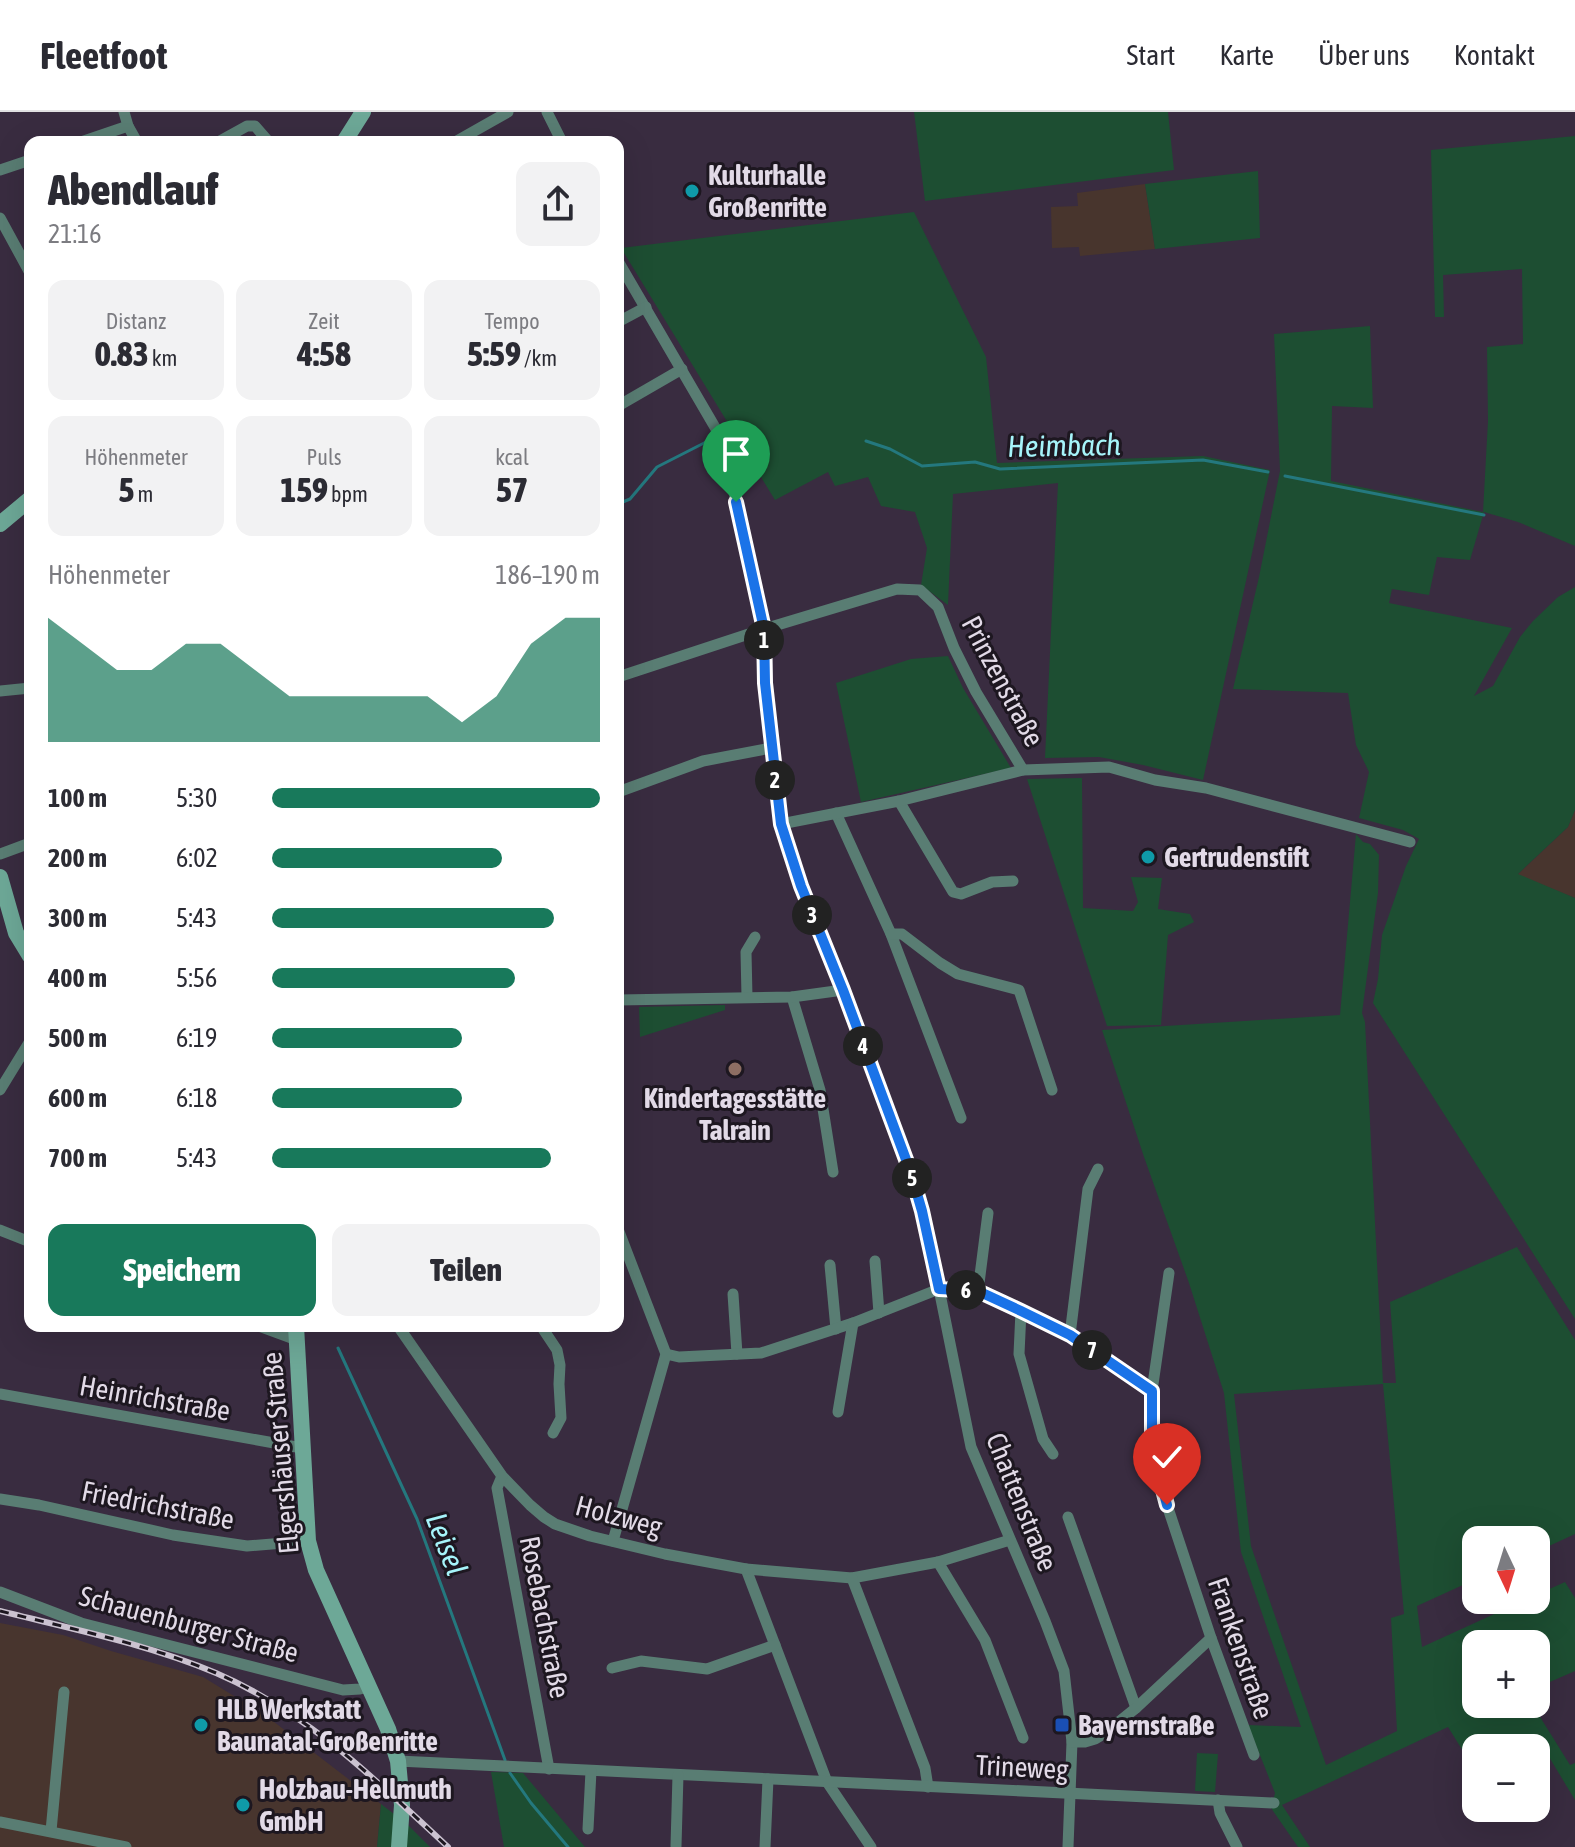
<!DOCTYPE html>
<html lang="de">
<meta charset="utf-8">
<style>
body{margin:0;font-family:"Asap Condensed",sans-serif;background:#f2f2f3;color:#2b2b33;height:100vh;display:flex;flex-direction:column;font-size:30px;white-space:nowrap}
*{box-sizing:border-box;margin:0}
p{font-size:26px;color:#7c7c81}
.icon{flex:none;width:44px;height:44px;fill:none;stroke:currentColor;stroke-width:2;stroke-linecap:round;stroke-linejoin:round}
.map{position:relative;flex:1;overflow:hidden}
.drawer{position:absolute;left:24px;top:24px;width:600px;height:1196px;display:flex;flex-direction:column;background:#fff;border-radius:16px;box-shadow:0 8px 32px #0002}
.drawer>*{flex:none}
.needle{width:52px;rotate:176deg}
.tools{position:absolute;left:1462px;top:1414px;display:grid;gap:16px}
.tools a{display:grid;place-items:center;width:88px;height:88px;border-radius:16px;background:#fff;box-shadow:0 8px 32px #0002;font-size:40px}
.pin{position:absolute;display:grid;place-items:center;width:68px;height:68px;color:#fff;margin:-82px -34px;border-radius:50% 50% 50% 0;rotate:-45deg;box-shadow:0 0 8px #0007}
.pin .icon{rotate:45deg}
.km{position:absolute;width:40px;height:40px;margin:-20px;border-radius:50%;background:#222;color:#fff;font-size:22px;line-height:40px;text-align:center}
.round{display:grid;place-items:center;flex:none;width:84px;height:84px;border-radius:16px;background:#f2f2f3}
.summary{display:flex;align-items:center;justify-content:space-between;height:136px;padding:0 24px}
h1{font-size:44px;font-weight:800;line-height:60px}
.figures{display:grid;grid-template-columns:repeat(3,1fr);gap:12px;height:136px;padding:8px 24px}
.figures div{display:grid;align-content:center;border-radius:16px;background:#f2f2f3;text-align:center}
.figures b{font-size:34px;font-weight:800}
.figures small{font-size:22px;font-weight:400}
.figures p{font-size:22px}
.chart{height:224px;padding:16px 24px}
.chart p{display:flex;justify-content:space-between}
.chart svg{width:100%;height:144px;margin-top:8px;fill:#18795b;opacity:.7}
.action{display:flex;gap:16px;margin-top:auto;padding:16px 24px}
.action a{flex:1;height:92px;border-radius:16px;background:#18795b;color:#fff;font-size:32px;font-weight:800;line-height:92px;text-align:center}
.action a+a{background:#f2f2f3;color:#2b2b33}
ul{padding:0 24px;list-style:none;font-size:26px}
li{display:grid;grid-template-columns:128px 96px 1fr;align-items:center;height:60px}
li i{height:20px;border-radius:10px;background:#18795b}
header{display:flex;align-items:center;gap:48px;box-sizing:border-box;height:112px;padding:0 40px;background:#fff;border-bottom:2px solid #e1e1e2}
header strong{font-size:38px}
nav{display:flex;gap:44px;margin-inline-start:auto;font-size:28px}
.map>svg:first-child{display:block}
.commercial{fill:#48352e}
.industrial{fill:#48352d}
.green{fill:#1d4e32;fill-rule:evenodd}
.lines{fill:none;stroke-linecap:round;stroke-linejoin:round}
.stream{stroke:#24787e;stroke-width:3}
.street{stroke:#597d73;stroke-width:11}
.secondary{stroke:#6da897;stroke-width:16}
.rail-casing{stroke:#cbc2d0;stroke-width:6}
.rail{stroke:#1d1720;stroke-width:3;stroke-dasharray:9;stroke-linecap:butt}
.route-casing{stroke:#fff;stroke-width:16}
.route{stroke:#1a73e8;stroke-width:10}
.culture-dot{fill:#0f9aa8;stroke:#1d1720;stroke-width:3}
.education-dot{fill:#8d6e63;stroke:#1d1720;stroke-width:3}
.transit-dot{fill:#1a4fb4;stroke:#1d1720;stroke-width:3}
.labels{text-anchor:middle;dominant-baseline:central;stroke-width:6;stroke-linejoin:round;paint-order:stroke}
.poi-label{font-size:28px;font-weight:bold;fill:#e2dae7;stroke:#1d1720;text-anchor:start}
.street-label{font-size:28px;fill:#e2dae7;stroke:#1d1720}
.water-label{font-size:30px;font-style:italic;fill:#a6f4fa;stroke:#1d1720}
</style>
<header>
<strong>Fleetfoot</strong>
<nav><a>Start</a><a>Karte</a><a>Über uns</a><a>Kontakt</a></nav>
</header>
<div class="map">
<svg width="1575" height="1735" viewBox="0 0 1575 1735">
<rect width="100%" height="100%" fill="#392c40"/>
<!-- commercial -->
<g class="commercial">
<polygon points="1575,698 1575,786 1517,763 1568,715"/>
<polygon points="0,1511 63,1523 111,1539 203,1565 265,1603 381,1692 377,1735 0,1735"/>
</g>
<!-- industrial -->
<polygon class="industrial" points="1145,72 1155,137 1080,144 1079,135 1052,136 1051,95 1078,94 1077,81"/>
<!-- green -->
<g class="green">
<polygon points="914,0 1168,0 1174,58 925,89"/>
<polygon points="1575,24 1575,434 1518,410 1484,400 1470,448 1437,445 1429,483 1392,477 1389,491 1512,516 1474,584 1493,574 1520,525 1533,509 1558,485 1575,475 1575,698 1568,715 1518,762 1575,786 1575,1207 1373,891 1378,867 1382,823 1406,754 1419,727 1403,718 1359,706 1369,660 1356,633 1348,581 1233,577 1259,465 1280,359 1274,222 1370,214 1373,296 1332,294 1331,369 1483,400 1488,309 1487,235 1523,232 1522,157 1443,163 1444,205 1435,205 1431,38"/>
<polygon points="1258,59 1260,126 1155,137 1145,72"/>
<polygon points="914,100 986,245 997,351 1203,344 1270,358 1203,668 1143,653 1099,645 1045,646 1058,371 953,382 948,493 921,473 927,436 915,400 881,394 868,365 835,374 828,360 775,388 621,136"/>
<polygon points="948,544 963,576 1011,656 861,690 836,571 911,547"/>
<polygon points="1082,666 1083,796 1133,799 1138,790 1131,765 1162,766 1158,797 1190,802 1194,810 1168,823 1161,913 1107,914 1027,667"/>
<path d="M 1356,722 L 1363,730 L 1370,732 L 1379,743 L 1378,781 L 1362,901 L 1365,910 L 1383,1271 L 1396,1271 L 1390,1190 L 1517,1135 L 1575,1228 L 1575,1422 L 1536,1440 L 1536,1428 L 1476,1428 L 1476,1467 L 1417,1494 L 1422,1535 L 1525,1488 L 1536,1488 L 1536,1483 L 1565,1470 L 1575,1486 L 1575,1559 L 1536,1576 L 1536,1532 L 1476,1532 L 1476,1592 L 1532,1592 L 1570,1653 L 1575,1651 L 1575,1688 L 1543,1635 L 1536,1638 L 1536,1636 L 1476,1636 L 1476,1660 L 1448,1615 L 1282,1693 L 1310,1735 L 1298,1735 L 1271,1696 L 1275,1681 L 1248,1613 L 1301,1615 L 1241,1440 L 1224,1281 L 1189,1171 L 1144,1045 L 1102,918 L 1340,903 ZM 1383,1272 L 1404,1502 L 1391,1506 L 1397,1619 L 1326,1653 L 1251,1434 L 1234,1282 Z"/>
<polygon points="725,893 725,898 640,925 639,895"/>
<polygon points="1197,1641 1218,1642 1215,1680 1195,1679"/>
<polygon points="491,1660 523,1661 585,1735 504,1735"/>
<polygon points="381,1692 407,1712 430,1735 377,1735"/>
</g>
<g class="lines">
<!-- stream -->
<g class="stream">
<polyline points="866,329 890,337 922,354 975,350 1000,357 1203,348 1268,360"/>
<polyline points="1285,364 1484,403"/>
<polyline points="618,392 630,387 657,355 710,328"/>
<polyline points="338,1236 417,1407 505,1648"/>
<polyline points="510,1661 531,1691 568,1735"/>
</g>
<!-- street -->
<g class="street">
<polyline points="547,0 562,30"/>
<polyline points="128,14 137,30"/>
<polyline points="81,30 128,14 124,0"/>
<polyline points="218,30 247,14 255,14 269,30"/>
<polyline points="455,30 508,0"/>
<polyline points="0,58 30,48"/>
<polyline points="0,106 30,161"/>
<polyline points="618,149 716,317 726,344 764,517 765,571 781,712 801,774 843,878 911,1061 922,1099 939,1177 971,1335 1045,1509 1064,1559 1072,1630 1068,1735"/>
<polyline points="618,210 646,195"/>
<polyline points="618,294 682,257"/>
<polyline points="618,565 764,517 897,477 920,478 938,495 954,536 976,580 1023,658 1109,655 1155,668 1206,676 1410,730"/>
<polyline points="0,579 30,576"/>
<polyline points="618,680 703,649 771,636"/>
<polyline points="899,689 953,780 961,782 992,770 1013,769"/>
<polyline points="836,701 891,822 961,1006"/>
<polyline points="781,712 899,689 1023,658"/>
<polyline points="0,742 30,731"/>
<polyline points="891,822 902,822 940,851 958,862 1019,878 1052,978"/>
<polyline points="747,885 746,840 755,825"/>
<polyline points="792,885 820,978 833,1060"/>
<polyline points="618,888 792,885 843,878"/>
<polyline points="0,978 30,929"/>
<polyline points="0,1118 30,1130"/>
<polyline points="875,1149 879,1201"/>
<polyline points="830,1153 836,1217"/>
<polyline points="1169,1161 1152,1279 1152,1336 1167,1393 1211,1526 1254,1643"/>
<polyline points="978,1179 988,1101"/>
<polyline points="733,1182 737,1242"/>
<polyline points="1021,1199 1019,1242 1043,1327 1053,1342"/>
<polyline points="259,1214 297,1228"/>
<polyline points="398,1214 502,1364 530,1393 544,1405 555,1412 590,1424 665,1442 746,1457 827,1670 871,1735"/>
<polyline points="541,1214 557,1238 560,1253 559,1272 561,1306 553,1321"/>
<polyline points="1070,1223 1088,1077 1098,1057"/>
<polyline points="666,1242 679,1245 761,1241 853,1211 939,1177 978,1179 1070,1223 1152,1279"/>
<polyline points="0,1282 302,1336"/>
<polyline points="838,1300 853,1211"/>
<polyline points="502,1364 497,1376 549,1657"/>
<polyline points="0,1387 39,1393 173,1423 247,1434 308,1429"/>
<polyline points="1068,1405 1136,1596"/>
<polyline points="613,1429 666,1242 618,1117"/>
<polyline points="938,1450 985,1528 1023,1626"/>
<polyline points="746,1457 852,1466 938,1450 1010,1428"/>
<polyline points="852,1466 925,1656 928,1675"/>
<polyline points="0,1480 81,1511 343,1578 360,1577 368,1575"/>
<polyline points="612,1556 641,1549 707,1557 775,1533"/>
<polyline points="1072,1630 1085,1630 1095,1627 1105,1621 1136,1596 1211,1526"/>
<polyline points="398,1649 1274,1691"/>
<polyline points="1218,1688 1220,1701 1237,1735"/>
<polyline points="0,1710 126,1735"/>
<polyline points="588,1717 591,1659"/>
<polyline points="51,1719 64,1580"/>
<polyline points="676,1734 678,1663"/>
<polyline points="765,1735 768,1667"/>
</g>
<!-- secondary -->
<g class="secondary">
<polyline points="344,30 363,0"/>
<polyline points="0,412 30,387"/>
<polyline points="0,765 16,821 30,844"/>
<polyline points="296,1214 308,1429 316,1458 388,1617 398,1649 402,1693 399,1735"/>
</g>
<defs>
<path id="rail" d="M 0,1499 C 72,1517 147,1532 216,1561 C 307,1600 377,1669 448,1735"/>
</defs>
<!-- rail casing -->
<use href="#rail" class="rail-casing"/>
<!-- rail -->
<use href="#rail" class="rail"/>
</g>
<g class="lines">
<defs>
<polyline id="route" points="736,390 764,517 765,571 781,712 801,774 843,878 911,1061 922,1099 939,1177 978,1179 1021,1199 1070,1223 1152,1279 1152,1336 1167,1393"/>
</defs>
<!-- route casing -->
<use href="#route" class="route-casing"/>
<!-- route -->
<use href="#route" class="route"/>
</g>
<!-- markers -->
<g class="culture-dot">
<circle cx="692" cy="79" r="8"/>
<circle cx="1148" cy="745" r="8"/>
<circle cx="201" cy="1613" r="8"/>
<circle cx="243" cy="1693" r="8"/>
</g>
<circle class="education-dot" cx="735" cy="957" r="8"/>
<rect class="transit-dot" x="1054" y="1605" width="16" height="16" rx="4"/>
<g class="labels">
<!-- poi labels -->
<g class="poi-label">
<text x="708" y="63">Kulturhalle<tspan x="708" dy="32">Großenritte</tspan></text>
<text x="1164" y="745">Gertrudenstift</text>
<text x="735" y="986" text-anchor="middle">Kindertagesstätte<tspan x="735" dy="32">Talrain</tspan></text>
<text x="217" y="1597">HLB Werkstatt<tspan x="217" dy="32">Baunatal-Großenritte</tspan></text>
<text x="1078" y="1613">Bayernstraße</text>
<text x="259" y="1677">Holzbau-Hellmuth<tspan x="259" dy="32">GmbH</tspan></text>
</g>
<!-- street labels -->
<g class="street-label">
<text transform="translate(1003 569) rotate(62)">Prinzenstraße</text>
<text transform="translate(155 1286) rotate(10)">Heinrichstraße</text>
<text transform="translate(280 1341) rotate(-95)">Elgershäuser Straße</text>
<text transform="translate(1022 1390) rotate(68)">Chattenstraße</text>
<text transform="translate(158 1393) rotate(11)">Friedrichstraße</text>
<text transform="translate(619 1404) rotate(15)">Holzweg</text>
<text transform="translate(545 1505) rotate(79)">Rosebachstraße</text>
<text transform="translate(189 1512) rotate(15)">Schauenburger Straße</text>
<text transform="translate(1241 1536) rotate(71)">Frankenstraße</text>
<text transform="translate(1022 1655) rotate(3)">Trineweg</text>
</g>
<!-- water labels -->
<g class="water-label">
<text transform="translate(1064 333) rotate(-1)">Heimbach</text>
<text transform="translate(447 1432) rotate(69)">Leisel</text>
</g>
</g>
</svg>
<div class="tools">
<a><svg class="needle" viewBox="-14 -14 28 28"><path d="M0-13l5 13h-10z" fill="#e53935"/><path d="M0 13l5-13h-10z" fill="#7c7c81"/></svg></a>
<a>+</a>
<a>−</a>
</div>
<div class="pin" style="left:736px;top:390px;background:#1e9e55"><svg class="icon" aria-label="arrive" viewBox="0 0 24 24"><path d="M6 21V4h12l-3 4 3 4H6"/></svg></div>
<div class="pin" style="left:1167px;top:1393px;background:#d93025"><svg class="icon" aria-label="check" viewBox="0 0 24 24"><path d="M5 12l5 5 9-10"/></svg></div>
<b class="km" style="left:764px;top:528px">1</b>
<b class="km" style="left:775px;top:668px">2</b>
<b class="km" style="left:812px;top:803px">3</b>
<b class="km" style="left:863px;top:934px">4</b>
<b class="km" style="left:912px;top:1066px">5</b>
<b class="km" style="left:966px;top:1178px">6</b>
<b class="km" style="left:1092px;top:1238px">7</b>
<section class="drawer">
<div class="summary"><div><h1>Abendlauf</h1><p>21:16</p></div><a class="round"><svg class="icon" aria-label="share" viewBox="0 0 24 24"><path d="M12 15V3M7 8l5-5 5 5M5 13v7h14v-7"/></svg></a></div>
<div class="figures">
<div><p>Distanz</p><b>0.83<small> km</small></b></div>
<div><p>Zeit</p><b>4:58</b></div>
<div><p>Tempo</p><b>5:59<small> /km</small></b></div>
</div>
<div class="figures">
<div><p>Höhenmeter</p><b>5<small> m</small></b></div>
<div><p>Puls</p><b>159<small> bpm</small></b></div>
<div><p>kcal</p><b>57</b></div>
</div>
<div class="chart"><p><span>Höhenmeter</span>186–190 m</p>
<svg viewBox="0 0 160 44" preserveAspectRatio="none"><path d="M0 44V6L10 14L20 22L30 22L40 14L50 14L60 22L70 30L80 30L90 30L100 30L110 30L120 38L130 30L140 14L150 6L160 6V44z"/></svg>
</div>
<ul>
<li><b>100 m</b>5:30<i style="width:100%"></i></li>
<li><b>200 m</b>6:02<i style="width:70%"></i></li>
<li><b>300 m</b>5:43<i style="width:86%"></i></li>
<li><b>400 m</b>5:56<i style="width:74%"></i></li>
<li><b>500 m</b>6:19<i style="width:58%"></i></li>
<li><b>600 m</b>6:18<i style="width:58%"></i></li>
<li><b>700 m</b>5:43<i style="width:85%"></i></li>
</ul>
<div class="action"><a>Speichern</a><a>Teilen</a></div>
</section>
</div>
